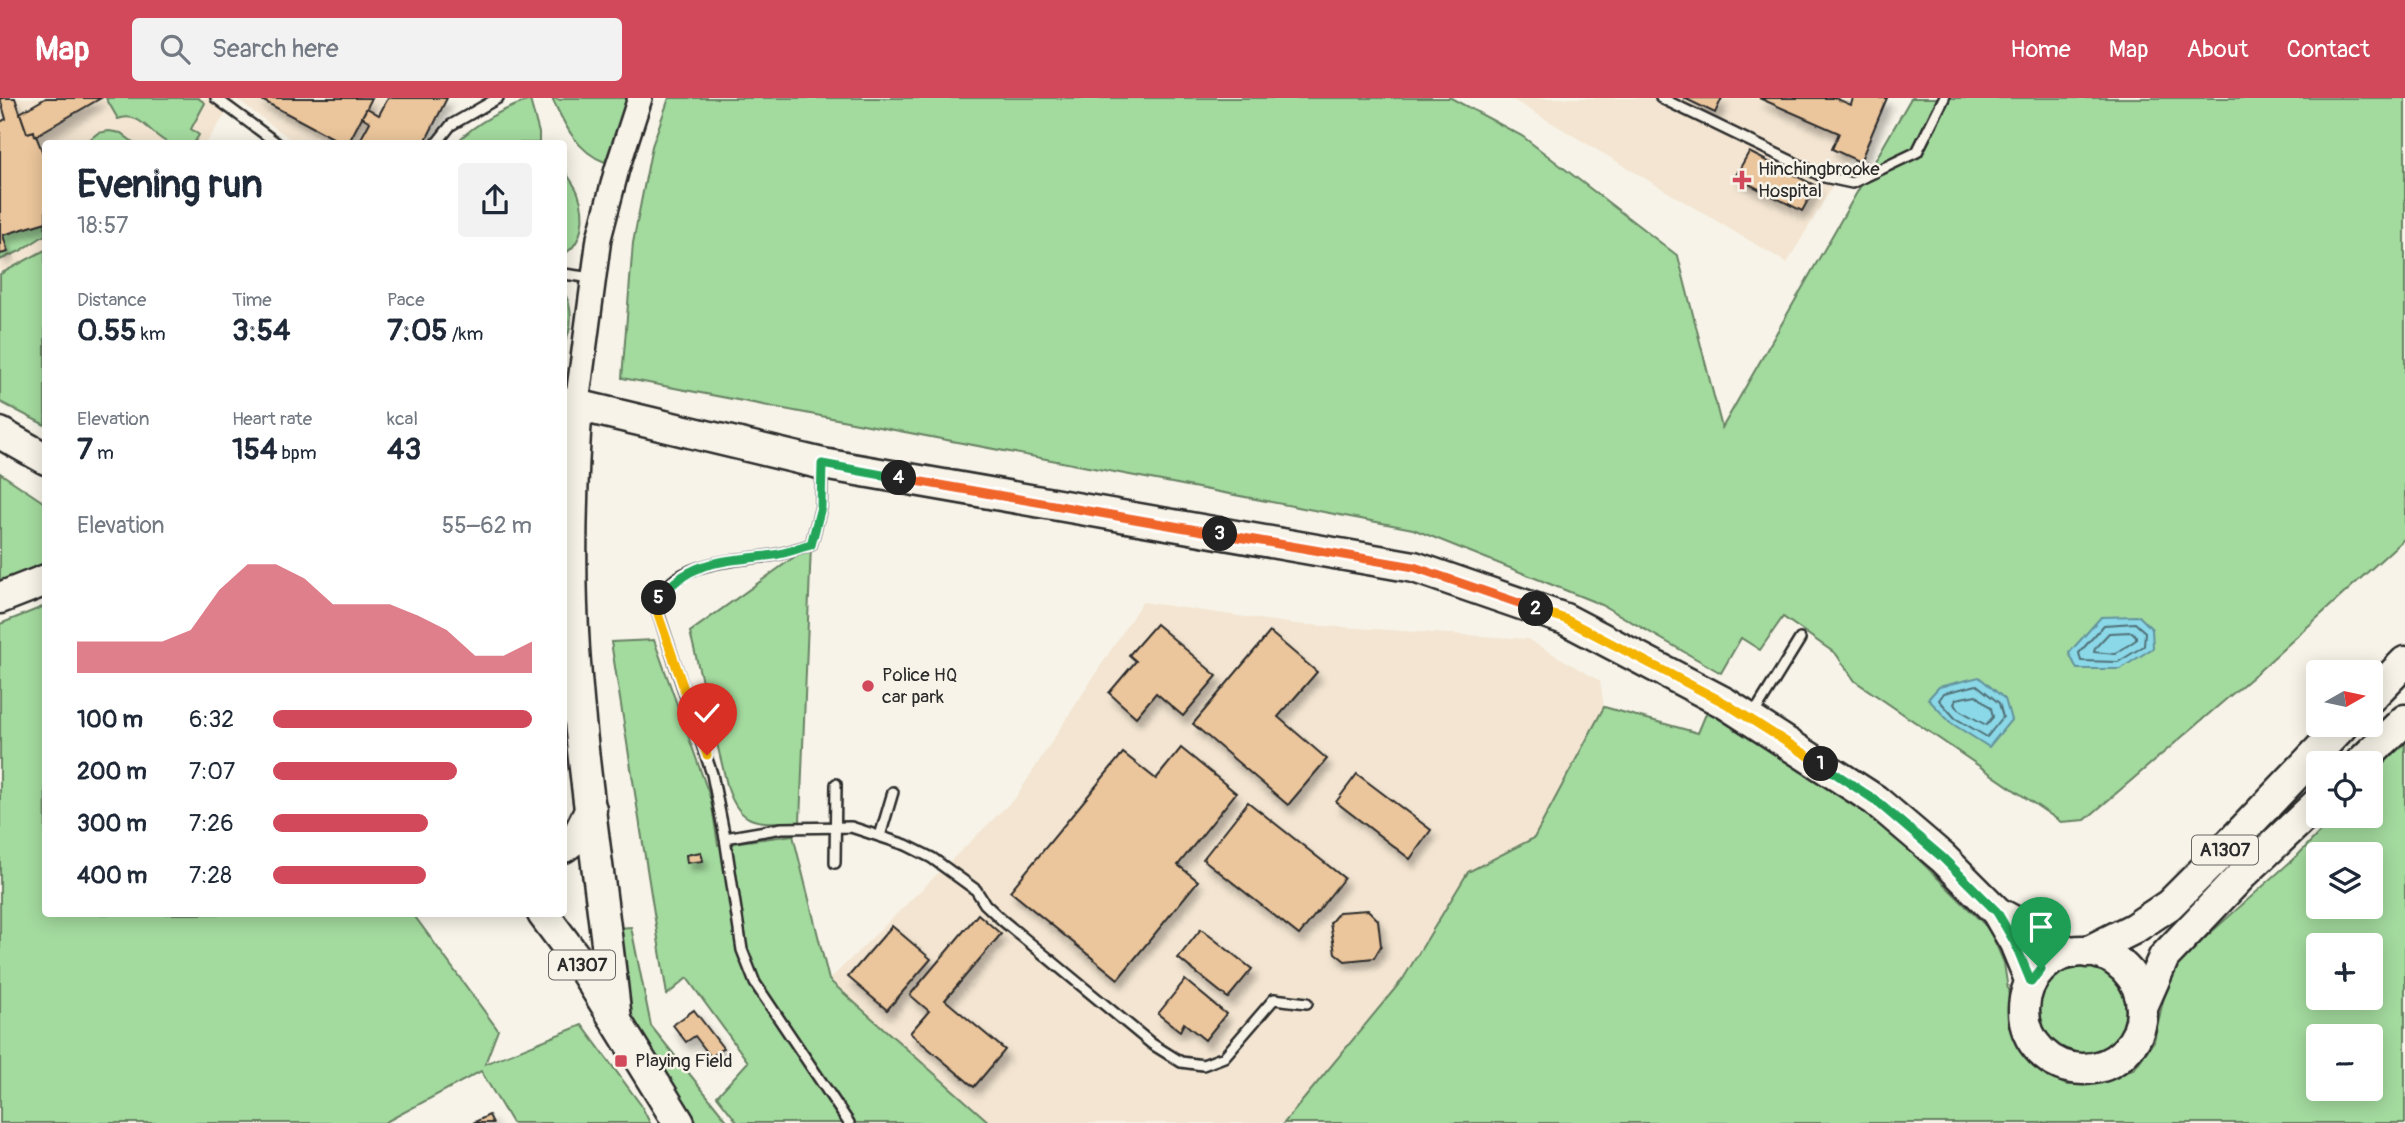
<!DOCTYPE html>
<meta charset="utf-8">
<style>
body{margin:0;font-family:Pangolin,sans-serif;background:#f2f2f3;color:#1f2937;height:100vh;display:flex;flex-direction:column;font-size:26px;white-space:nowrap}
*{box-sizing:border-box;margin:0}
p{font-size:23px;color:#747a83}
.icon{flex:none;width:38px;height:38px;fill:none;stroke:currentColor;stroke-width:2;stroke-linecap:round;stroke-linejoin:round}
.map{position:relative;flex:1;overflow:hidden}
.sheet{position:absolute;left:42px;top:42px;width:525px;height:777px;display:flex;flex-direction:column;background:#fff;border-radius:7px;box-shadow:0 4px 18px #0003}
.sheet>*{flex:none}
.needle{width:46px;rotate:81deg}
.buttons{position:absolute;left:2306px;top:562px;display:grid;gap:14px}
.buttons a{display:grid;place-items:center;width:77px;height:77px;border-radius:7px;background:#fff;box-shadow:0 4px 18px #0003;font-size:35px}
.pin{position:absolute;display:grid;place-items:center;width:60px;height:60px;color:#fff;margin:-72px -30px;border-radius:50% 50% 50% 0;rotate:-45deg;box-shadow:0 0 7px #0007}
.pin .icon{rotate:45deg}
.km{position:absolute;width:35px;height:35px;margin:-18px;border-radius:50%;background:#222;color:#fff;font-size:19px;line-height:35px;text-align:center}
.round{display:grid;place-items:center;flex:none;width:74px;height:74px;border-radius:7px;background:#f2f2f3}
.overview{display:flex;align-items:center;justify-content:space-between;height:119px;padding:0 35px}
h1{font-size:38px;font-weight:700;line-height:52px}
.metrics{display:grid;grid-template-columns:repeat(3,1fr);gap:10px;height:119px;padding:7px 35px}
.metrics div{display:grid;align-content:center}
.metrics b{font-size:30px;font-weight:700}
.metrics small{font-size:19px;font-weight:400}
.metrics p{font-size:19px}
.chart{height:196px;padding:14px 35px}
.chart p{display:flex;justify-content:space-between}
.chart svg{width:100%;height:126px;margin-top:7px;fill:#d1495b;opacity:.7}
ul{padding:0 35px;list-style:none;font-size:23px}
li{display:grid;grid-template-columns:112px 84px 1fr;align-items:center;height:52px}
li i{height:18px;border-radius:9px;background:#d1495b}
header{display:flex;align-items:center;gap:42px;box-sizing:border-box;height:98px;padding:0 35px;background:#d1495b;color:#fff}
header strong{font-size:33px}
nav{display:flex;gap:38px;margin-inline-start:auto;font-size:24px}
.search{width:490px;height:63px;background:#f2f2f3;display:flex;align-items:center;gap:18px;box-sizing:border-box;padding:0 24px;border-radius:7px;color:#747a83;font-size:26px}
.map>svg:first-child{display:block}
.built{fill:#f3e5d1}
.green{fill:#a3da9e;stroke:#678264;stroke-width:2;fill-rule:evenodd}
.water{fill:#8ad8e8;stroke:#64939c;stroke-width:2}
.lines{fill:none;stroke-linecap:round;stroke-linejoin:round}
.shore{stroke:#517077;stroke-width:2}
.building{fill:#ebc59b;stroke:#2b2b2b;stroke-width:2;filter:url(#shadow)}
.service-casing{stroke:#2b2b2b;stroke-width:14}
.tertiary-casing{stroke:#2b2b2b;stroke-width:28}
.primary-casing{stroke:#2b2b2b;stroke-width:35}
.service{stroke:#f7f3e8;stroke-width:9}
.tertiary{stroke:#f7f3e8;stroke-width:23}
.primary{stroke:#f7f3e8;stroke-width:30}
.split-1-casing{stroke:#fff;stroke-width:14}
.split-2-casing{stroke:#fff;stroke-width:14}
.split-3-casing{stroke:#fff;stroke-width:14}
.split-4-casing{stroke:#fff;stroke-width:14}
.split-5-casing{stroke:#fff;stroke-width:14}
.split-6-casing{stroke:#fff;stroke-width:14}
.split-1{stroke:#22a559;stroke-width:9}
.split-2{stroke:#f5b400;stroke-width:9}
.split-3{stroke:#f0652b;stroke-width:9}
.split-4{stroke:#f0652b;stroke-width:9}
.split-5{stroke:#22a559;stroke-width:9}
.split-6{stroke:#f5b400;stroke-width:9}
.poi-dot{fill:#d1495b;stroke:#f7f3e8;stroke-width:2.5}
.labels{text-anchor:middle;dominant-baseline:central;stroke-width:5;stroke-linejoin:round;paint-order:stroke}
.shield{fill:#f7f3e8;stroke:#686764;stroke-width:2}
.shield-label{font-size:18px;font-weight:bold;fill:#2b2b2b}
.poi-label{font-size:19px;fill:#2b2b2b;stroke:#f7f3e8;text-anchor:start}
</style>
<header>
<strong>Map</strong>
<div class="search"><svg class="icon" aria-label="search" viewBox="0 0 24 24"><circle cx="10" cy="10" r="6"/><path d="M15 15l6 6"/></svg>Search here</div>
<nav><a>Home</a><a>Map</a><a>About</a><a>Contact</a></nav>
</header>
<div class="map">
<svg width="2405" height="1025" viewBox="0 0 2405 1025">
<defs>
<filter id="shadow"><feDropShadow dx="4.5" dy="8" stdDeviation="3.5" flood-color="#0004"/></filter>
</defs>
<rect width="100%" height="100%" fill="#f7f3e8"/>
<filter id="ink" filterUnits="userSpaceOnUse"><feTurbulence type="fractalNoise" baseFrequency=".0143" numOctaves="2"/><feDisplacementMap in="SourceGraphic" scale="14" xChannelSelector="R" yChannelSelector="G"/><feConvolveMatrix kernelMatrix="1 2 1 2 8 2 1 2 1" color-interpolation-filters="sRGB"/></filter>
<g filter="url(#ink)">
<!-- built -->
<g class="built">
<polygon points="0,0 447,0 424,45 296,45 236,1 206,45 46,46 45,327 0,304"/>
<polygon points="1510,0 1885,0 1787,165"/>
<polygon points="1142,504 1294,526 1527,541 1600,583 1604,609 1534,740 1468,774 1403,881 1286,1025 990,1025 829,882 1016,699"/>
</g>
<!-- green -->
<g class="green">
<path d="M 106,0 L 198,0 L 205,5 L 191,31 L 199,37 L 194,45 C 187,46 177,47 171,46 C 151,40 142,12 118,21 Z"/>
<path d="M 552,0 L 561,2 L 564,0 L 630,0 L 605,64 C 577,54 564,26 552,0 Z"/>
<polygon points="669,0 1451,0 1522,38 1678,158 1722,330 1911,0 2405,0 2405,440 2259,573 2085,722 2061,724 1855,583 1836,556 1783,519 1760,552 1741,540 1721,575 1602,507 1413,431 622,280 633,145 652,48"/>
<path d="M 530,2 L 539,35 L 539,45 L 456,45 C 477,24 501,12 530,2 Z"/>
<polygon points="109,33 121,35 134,45 85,45 98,35"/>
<path d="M 564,71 C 568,79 575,87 578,95 C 586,116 584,145 564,156 Z"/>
<polygon points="45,124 45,137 20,153 0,162 0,156 8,154 3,137"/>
<polygon points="45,152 45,327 0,304 0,176"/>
<path d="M 564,195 C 573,208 573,232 564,244 Z"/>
<polygon points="0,375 46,406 45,466 0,487"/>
<path d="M 811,447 L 800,724 C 763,723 742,732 728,691 L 690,534 Z"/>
<polygon points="45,508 46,816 413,816 498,932 485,966 582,927 641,1007 650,1025 512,1025 481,973 384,1025 0,1025 0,526"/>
<polygon points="654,542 711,702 718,747 793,737 829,882 990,1025 738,1025 717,998 748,964 687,880 667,897 611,544"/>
<path d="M 1710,606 L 1871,714 L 1990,832 L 2004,865 L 2016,945 L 2033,969 L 2066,987 L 2102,985 L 2135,970 L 2154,943 L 2170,871 L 2298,757 L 2335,718 L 2371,718 L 2371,679 L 2405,643 L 2405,1025 L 1284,1025 L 1403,881 L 1468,774 L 1534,740 L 1604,609 L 1698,635 ZM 2319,756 L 2371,756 L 2371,808 L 2319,808 ZM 2319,847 L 2371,847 L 2371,900 L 2319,900 ZM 2319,938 L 2371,938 L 2371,990 L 2319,990 Z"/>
<polygon points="631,829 651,928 729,1025 697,1025 631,916 623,882 618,830"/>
<circle cx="2083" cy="912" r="48"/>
</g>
<!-- water -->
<g class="water">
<polygon points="2139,518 2152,531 2153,550 2120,571 2077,571 2069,555 2101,519"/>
<polygon points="1979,579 2005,601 2011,622 1989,649 1951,625 1928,601 1939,589"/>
</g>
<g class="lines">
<!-- shore -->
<g class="shore">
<polygon points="2135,525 2145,534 2144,548 2118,564 2081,563 2079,555 2104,527"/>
<polygon points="2132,534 2136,538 2136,542 2115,556 2094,554 2095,550 2109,535"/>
<polygon points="1977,587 1999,605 2003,619 1987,639 1955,620 1939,602 1944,595"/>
<polygon points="1976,597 1991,610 1993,619 1986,627 1961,613 1954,606 1956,601"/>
</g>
</g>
<!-- building -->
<g class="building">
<polygon points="0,0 15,0 27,35 34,33 46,63 46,124 3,137 8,154 0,156 0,24 6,21"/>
<polygon points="46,0 101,0 35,38 34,33 27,35 20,15"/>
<polygon points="258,0 372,0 348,46 344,46"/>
<polygon points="388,0 447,0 424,46 358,46 370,24 362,19 367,10 379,17"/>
<polygon points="1684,0 1722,0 1715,15"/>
<polygon points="1759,0 1835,0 1851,7 1853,0 1887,0 1860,64 1832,51 1839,35"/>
<polygon points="1749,54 1816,88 1802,113 1735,79"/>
<polygon points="1156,526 1217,578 1183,618 1156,595 1136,619 1109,595 1136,563 1129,557"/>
<polygon points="1270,534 1317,574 1278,619 1327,661 1288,707 1193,626"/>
<polygon points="1181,650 1236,695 1178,767 1198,783 1118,881 1010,793 1123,655 1156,681"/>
<polygon points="1357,676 1431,732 1410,761 1336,704"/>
<polygon points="1248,704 1344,780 1299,837 1203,761"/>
<polygon points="701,754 703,763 687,765 686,757"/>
<polygon points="1368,812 1378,822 1381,848 1374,860 1345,863 1335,855 1330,825 1339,814"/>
<polygon points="978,816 1001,836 945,902 1005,952 974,989 910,935 929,913 910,897"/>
<polygon points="892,828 931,861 887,912 848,879"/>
<polygon points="1201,831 1252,871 1228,900 1178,860"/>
<polygon points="1185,882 1226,916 1205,942 1184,925 1180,933 1158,916"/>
<polygon points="694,912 723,950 711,959 695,938 686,944 673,927"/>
<polygon points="489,1017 493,1025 473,1025"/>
</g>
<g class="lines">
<defs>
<g id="service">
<polyline points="216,0 278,46"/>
<polyline points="1661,0 1824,79 1852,85 1917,54 1944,0"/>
<polyline points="436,46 451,27 498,0"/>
<polyline points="564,176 592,180"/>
<path d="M 822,372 L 821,409 L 811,447 C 799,450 787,455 774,457 C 737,463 658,463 658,515 L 712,676 L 725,740 L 782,730 L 851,729 L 906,747 L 932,760 L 976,792 L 985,806 L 1002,822 L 1152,946 L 1181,964 L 1203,967 L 1224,959 L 1274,901 L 1307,905"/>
<polyline points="1752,619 1800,541"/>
<polyline points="880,738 893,694"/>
<polyline points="725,740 742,852 755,885 849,1025"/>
<polyline points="835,765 836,686"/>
</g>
<polyline id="tertiary" points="577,306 599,140 617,71 640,0"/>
<g id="primary">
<polyline points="564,304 823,366 1414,469 1565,521 1725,605 1875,702 1943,760 1997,814 2015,845 2031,884"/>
<path d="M 577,306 C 571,387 569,470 574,551 C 582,675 603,798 616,922"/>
<polyline points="0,335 46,361"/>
<polyline points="0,500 46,482"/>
<polyline points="2371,599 2405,564"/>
<polyline points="2360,665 2405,622"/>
<polyline points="564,749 577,739 591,711"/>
<polyline points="543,816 582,868 679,1025"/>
<polyline points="2000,816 2071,855"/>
<circle cx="2083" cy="912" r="59"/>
<polyline points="2087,854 2133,831 2169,807 2223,753 2344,626"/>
<polyline points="2142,909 2164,859 2244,775 2319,704"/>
</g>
</defs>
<!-- service casing -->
<use href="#service" class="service-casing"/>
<!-- tertiary casing -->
<use href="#tertiary" class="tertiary-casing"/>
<!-- primary casing -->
<use href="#primary" class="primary-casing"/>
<!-- service -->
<use href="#service" class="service"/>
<!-- tertiary -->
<use href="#tertiary" class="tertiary"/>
<!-- primary -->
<use href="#primary" class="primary"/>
</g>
</g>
<g class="lines" filter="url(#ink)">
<defs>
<polyline id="split-1" points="1821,666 1875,702 1943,760 1997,814 2015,845 2031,884 2041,871"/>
<polyline id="split-2" points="1536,511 1565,521 1725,605 1821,666"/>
<polyline id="split-3" points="1220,436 1414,469 1536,511"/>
<polyline id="split-4" points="899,380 1220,436"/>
<path id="split-5" d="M 659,500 C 693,459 727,464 774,457 C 787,455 799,450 811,447 L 821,409 L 822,366 L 899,380"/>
<polyline id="split-6" points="659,500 658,516 707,657"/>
</defs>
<!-- split-1 casing -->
<use href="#split-1" class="split-1-casing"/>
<!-- split-2 casing -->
<use href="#split-2" class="split-2-casing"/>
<!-- split-3 casing -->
<use href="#split-3" class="split-3-casing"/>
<!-- split-4 casing -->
<use href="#split-4" class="split-4-casing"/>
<!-- split-5 casing -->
<use href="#split-5" class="split-5-casing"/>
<!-- split-6 casing -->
<use href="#split-6" class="split-6-casing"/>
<!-- split-1 -->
<use href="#split-1" class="split-1"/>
<!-- split-2 -->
<use href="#split-2" class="split-2"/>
<!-- split-3 -->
<use href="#split-3" class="split-3"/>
<!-- split-4 -->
<use href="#split-4" class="split-4"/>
<!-- split-5 -->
<use href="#split-5" class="split-5"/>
<!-- split-6 -->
<use href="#split-6" class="split-6"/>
</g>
<!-- markers -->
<g class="poi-dot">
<path d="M1738.5 71.5h7v7h7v7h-7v7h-7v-7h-7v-7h7z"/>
<circle cx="868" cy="588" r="7"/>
<rect x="614" y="956" width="14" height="14" rx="3.5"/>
</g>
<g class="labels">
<!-- shield labels -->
<g class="shield">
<rect x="2192" y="737.5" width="66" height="29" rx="5"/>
<rect x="549" y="852.5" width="66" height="29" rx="5"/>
</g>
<g class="shield-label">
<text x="2225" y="752">A1307</text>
<text x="582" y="867">A1307</text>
</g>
<!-- poi labels -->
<g class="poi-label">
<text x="1758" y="71">Hinchingbrooke<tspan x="1758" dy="22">Hospital</tspan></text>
<text x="882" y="577">Police HQ<tspan x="882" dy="22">car park</tspan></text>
<text x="635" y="963">Playing Field</text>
</g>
</g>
</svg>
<div class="buttons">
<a><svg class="needle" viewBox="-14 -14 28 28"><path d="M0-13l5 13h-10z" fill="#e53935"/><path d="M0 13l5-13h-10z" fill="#747a83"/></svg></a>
<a><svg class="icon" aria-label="locate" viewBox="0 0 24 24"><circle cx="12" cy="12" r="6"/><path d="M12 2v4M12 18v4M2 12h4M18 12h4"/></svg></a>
<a><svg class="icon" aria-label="layers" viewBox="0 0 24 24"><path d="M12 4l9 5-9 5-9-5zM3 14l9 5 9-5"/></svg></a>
<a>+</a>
<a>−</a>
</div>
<div class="pin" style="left:2041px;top:871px;background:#1e9e55"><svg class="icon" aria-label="arrive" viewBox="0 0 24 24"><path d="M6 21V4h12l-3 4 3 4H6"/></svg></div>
<div class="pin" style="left:707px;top:657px;background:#d93025"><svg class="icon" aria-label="check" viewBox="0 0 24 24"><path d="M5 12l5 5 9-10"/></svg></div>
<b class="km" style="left:1821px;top:666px">1</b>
<b class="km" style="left:1536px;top:511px">2</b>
<b class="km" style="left:1220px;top:436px">3</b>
<b class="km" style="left:899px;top:380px">4</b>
<b class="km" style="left:659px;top:500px">5</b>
<section class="sheet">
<div class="overview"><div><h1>Evening run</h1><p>18:57</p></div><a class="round"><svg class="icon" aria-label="share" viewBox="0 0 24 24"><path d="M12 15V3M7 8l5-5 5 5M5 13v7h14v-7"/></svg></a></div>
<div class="metrics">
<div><p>Distance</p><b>0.55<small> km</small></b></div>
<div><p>Time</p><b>3:54</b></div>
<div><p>Pace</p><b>7:05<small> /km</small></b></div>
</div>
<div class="metrics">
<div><p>Elevation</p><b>7<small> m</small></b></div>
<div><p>Heart rate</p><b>154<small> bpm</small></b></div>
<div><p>kcal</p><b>43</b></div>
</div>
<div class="chart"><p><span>Elevation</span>55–62 m</p>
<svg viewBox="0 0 160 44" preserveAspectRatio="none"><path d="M0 44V33L10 33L20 33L30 33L40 29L50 15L60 6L70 6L80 11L90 20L100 20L110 20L120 24L130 29L140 38L150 38L160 33V44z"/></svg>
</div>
<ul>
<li><b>100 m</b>6:32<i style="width:100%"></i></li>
<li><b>200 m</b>7:07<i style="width:71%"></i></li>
<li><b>300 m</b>7:26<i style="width:60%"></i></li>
<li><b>400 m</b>7:28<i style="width:59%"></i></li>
</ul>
</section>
</div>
